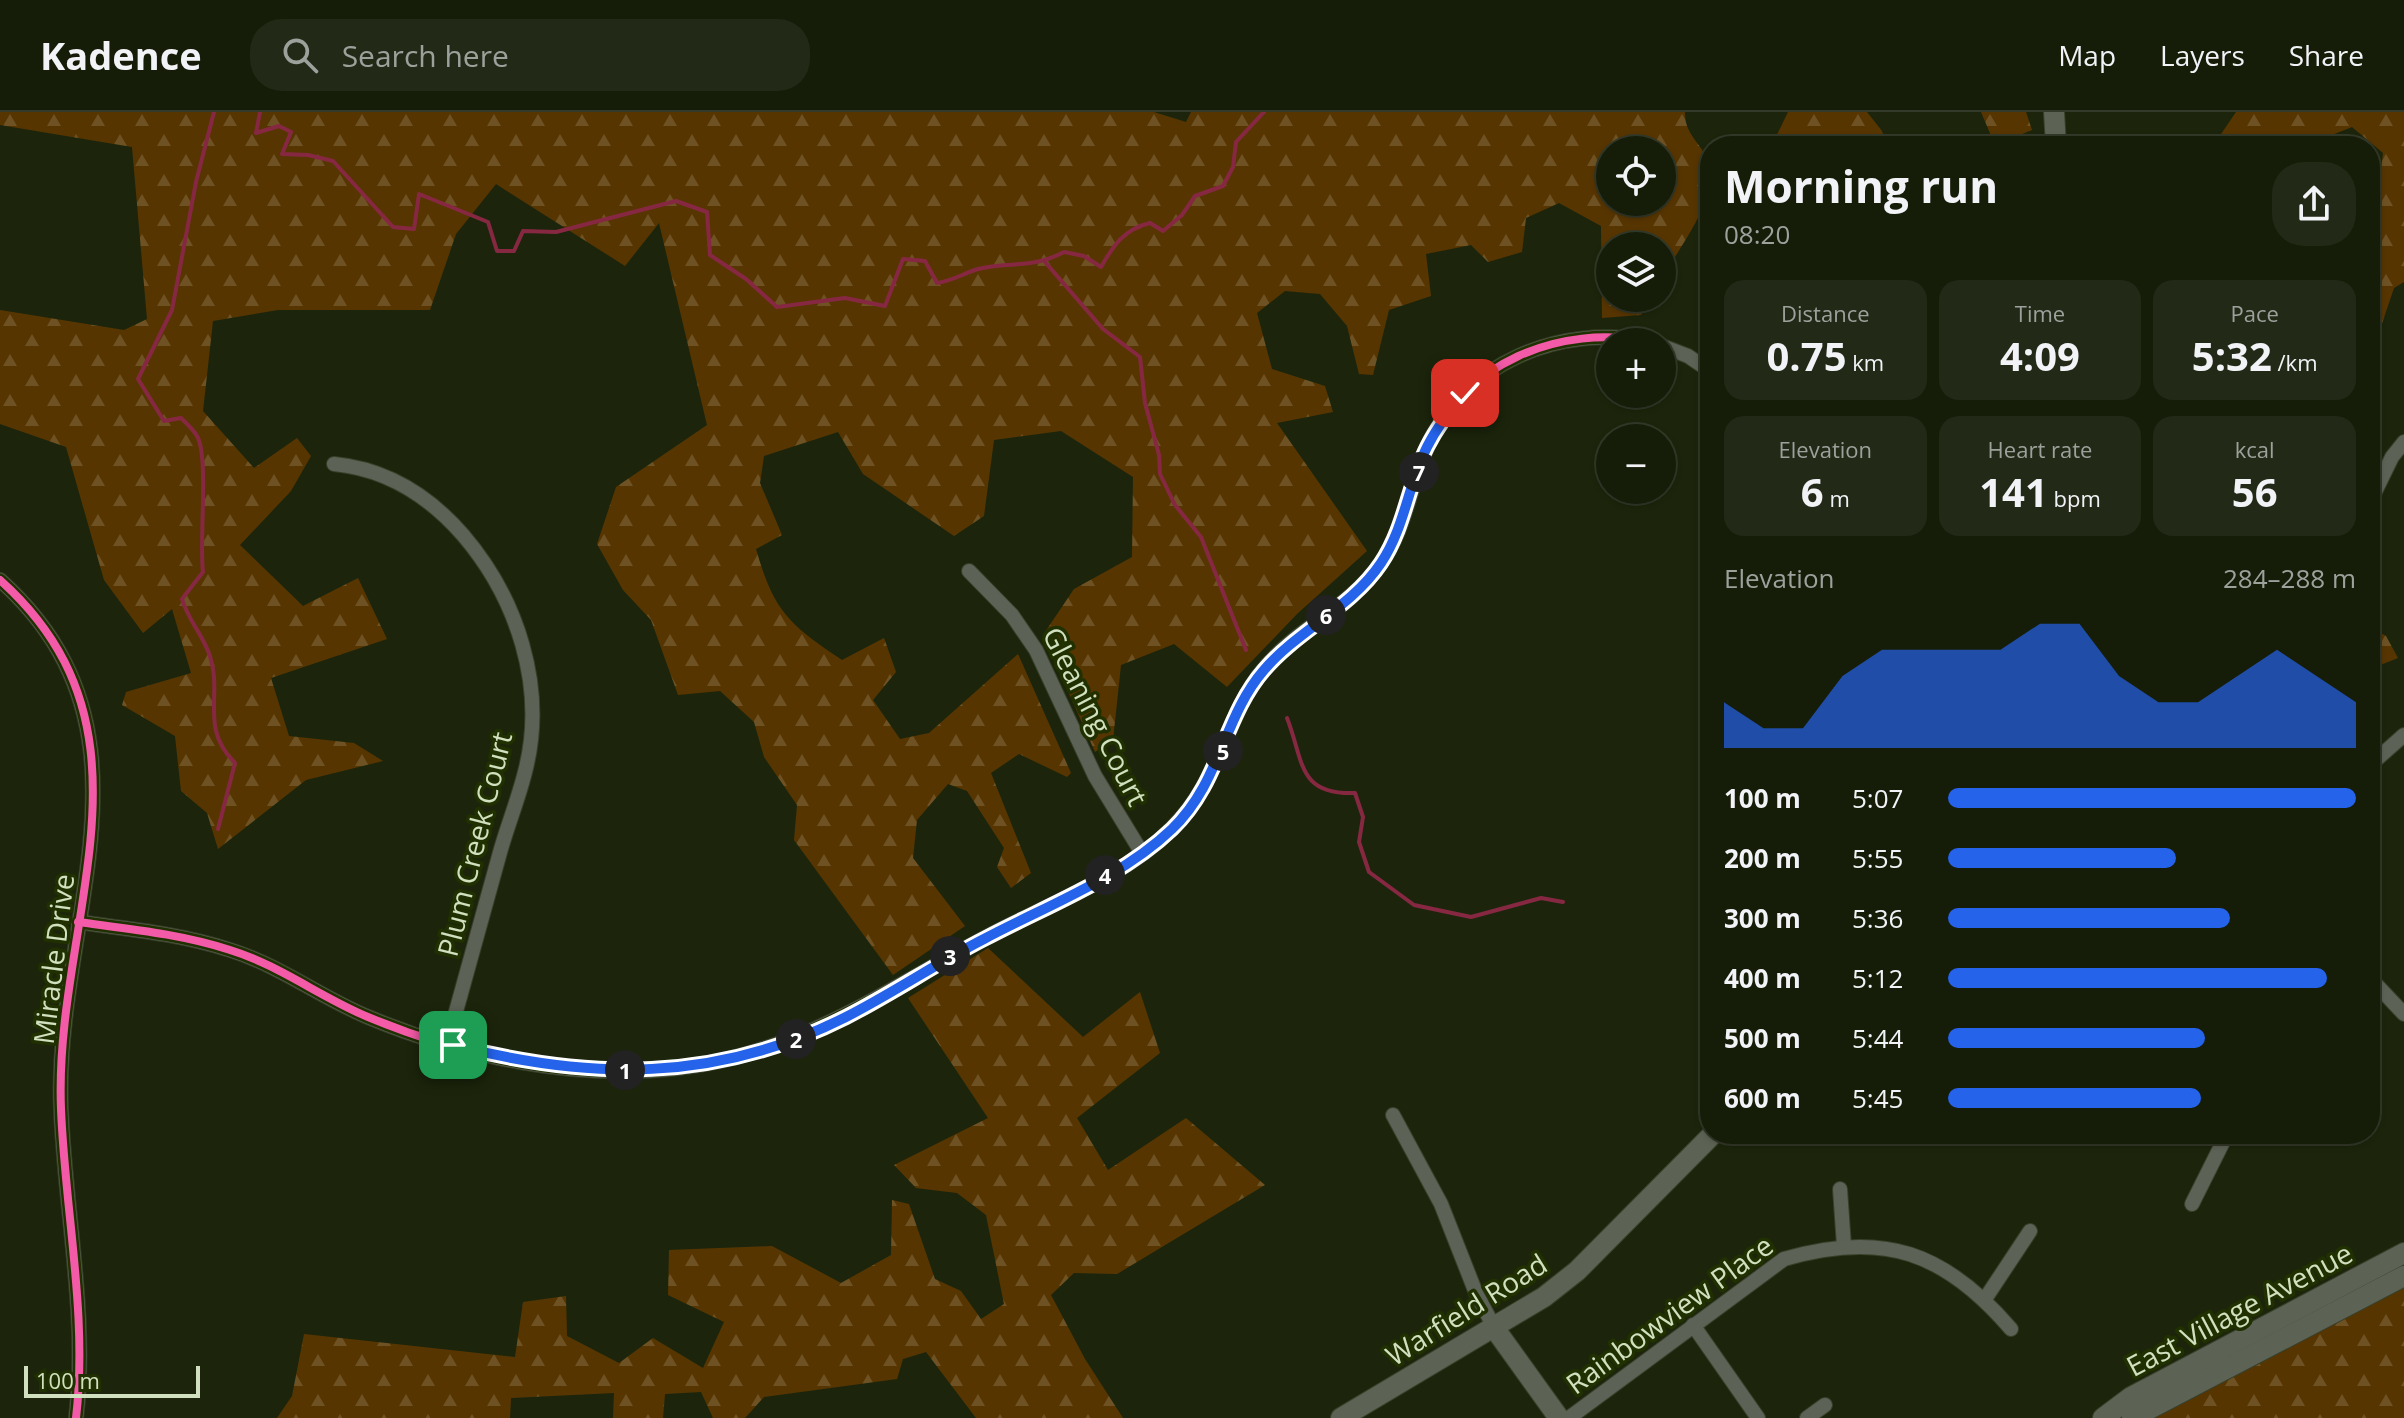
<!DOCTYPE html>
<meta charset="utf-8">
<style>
body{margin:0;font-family:"Open Sans",sans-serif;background:#222916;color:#f1f3f6;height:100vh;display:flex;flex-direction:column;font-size:30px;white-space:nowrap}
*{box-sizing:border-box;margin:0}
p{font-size:26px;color:#9da19c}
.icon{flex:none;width:44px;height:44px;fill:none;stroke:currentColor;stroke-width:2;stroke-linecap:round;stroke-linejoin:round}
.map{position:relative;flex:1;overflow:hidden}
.sheet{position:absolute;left:1700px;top:24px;width:680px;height:1008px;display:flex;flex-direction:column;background:#151c08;border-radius:32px;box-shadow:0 2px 6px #0004,0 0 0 2px #343a29}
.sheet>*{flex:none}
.controls{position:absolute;left:1596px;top:24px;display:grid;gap:16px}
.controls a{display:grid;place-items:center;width:80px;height:80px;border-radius:50%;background:#151c08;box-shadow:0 2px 6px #0004,0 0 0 2px #343a29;font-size:40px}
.scale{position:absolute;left:24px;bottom:20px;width:176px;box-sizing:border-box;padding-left:8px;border:4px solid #d1e0be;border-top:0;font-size:22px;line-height:28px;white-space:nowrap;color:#d1e0be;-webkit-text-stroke:6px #203000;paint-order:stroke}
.pin{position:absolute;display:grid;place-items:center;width:68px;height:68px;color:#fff;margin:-34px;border-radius:16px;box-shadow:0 4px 12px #0006}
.km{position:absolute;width:40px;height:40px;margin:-20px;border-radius:50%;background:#222;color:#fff;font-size:22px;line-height:40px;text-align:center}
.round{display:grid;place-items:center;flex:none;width:84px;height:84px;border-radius:32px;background:#222916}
.headline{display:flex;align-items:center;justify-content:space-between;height:136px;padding:0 24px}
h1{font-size:44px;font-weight:700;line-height:60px}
.figures{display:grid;grid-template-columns:repeat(3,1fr);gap:12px;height:136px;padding:8px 24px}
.figures div{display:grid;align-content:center;border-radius:20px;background:#222916;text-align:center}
.figures b{font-size:40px;font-weight:700}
.figures small{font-size:22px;font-weight:400}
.figures p{font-size:22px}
.chart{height:224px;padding:16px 24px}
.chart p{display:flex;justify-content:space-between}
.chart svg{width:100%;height:144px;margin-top:8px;fill:#2563eb;opacity:.7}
ul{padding:0 24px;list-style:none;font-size:26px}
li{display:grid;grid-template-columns:128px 96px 1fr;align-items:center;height:60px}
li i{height:20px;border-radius:10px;background:#2563eb}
header{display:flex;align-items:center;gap:48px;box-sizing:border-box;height:112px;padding:0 40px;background:#151c08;border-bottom:2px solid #343a29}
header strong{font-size:38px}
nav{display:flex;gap:44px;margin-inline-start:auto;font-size:28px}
.search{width:560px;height:72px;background:#222916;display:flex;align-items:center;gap:20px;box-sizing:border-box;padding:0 28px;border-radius:32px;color:#9da19c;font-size:30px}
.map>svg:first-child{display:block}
.forest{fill:url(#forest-firs);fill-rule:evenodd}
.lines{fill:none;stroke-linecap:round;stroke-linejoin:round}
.stream{stroke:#872843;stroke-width:4}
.street-casing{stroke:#38402a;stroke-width:16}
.secondary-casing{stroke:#38402a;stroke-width:22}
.street{stroke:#5d6256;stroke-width:14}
.secondary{stroke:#5d6354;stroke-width:20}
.cycleway-casing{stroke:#203000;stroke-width:13}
.cycleway{stroke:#f35aa7;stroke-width:8}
.route-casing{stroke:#fff;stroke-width:16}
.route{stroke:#2563eb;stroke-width:10}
.labels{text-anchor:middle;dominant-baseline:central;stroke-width:7;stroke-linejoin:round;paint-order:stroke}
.street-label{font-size:28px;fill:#d1e0be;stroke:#203000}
</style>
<header>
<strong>Kadence</strong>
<div class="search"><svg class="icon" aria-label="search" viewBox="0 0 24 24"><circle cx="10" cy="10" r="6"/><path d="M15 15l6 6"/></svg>Search here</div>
<nav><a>Map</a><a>Layers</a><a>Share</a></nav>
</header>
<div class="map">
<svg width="2404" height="1306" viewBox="0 0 2404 1306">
<defs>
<pattern id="forest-firs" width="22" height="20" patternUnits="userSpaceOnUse" patternTransform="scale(2)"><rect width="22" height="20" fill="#573501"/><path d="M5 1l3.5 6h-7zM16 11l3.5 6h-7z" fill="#6e5224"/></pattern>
</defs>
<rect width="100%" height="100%" fill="#1c250b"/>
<!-- forest -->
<g class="forest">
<path d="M 0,0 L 1154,0 L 1186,10 L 1191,0 L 1685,0 C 1684,24 1705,33 1710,55 C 1718,86 1678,138 1662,166 L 1662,134 L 1610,134 L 1610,186 L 1650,186 L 1641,203 L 1602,206 L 1601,114 L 1559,91 L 1526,106 L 1522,140 L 1488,150 L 1471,133 L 1426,142 L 1431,184 L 1389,198 L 1373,263 L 1359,262 L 1347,214 L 1320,182 L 1285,179 L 1257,201 L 1272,257 L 1325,274 L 1333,300 L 1277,311 L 1367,439 L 1297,502 L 1227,575 L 1174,532 L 1121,553 L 1113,628 L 1095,640 L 1043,523 L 1074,477 L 1132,445 L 1133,365 L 1061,319 L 994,328 L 984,404 L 954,424 L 863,362 L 838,320 L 764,344 L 760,371 L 782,423 L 756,437 C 774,500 789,512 842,548 L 884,526 L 896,560 L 873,588 L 900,627 L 929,621 L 1018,542 L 1071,661 L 1067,665 L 1019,642 L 991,661 L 1031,761 L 1011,776 L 997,755 L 1004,736 L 967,679 L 948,672 L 917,708 L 913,746 L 965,814 L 893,863 L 794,728 L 797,693 L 764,645 L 754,610 L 720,579 L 678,583 L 651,508 L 623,478 L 597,432 L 616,375 L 707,313 L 659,111 L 625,154 L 496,72 L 456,122 L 430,198 L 278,198 L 213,209 L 203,299 L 254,356 L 297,326 L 311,344 L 291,379 L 240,433 L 303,494 L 358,466 L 387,527 L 271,566 L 289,624 L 354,631 L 383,649 L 306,668 L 218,737 L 207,701 L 181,679 L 175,624 L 122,593 L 126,580 L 191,561 L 172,497 L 143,521 L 104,468 L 66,335 L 0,312 L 0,198 L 124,218 L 147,207 L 132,35 L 0,13 ZM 1662,38 L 1662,90 L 1610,90 L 1610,38 Z"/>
<polygon points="1788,0 1867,0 1882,19 1887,34 1796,34 1775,27"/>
<polygon points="1981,0 2026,0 2032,18 1995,33"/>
<polygon points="2236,0 2404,0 2404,170 2394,176 2378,223 2370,210 2370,101 2376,99 2383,41 2352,15 2304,34 2213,34"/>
<polygon points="2370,515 2386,524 2398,546 2370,557"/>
<polygon points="988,836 1083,925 1140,880 1160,941 1077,1006 1108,1058 1186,1006 1265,1073 1117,1162 1074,1161 1051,1183 1085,1247 1123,1306 976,1306 926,1240 903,1247 897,1267 764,1285 745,1306 713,1306 701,1280 665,1282 663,1306 613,1306 614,1281 511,1286 510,1306 277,1306 292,1284 304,1222 515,1245 523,1190 566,1184 567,1224 619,1251 653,1226 703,1256 724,1210 668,1183 669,1138 772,1134 841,1171 891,1143 892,1088 909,1092 935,1167 961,1179 981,1207 1004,1192 986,1103 957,1081 916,1076 894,1053 988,1006 908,886"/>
<polygon points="2404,1164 2404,1306 2132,1306"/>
</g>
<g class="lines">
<!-- stream -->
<g class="stream">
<path d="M 214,0 L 196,70 L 172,198 L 138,267 L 164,309 L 181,306 C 186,311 193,317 197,324 C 209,344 199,429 203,460 L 182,487 C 188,508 203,523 210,544 C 223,584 199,615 235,651 L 218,717"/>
<path d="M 260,0 L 256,21 L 279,14 L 291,20 L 282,42 L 308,43 L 333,49 L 393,115 L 414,117 L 419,82 L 488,110 L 497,139 L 514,139 L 523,119 L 556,120 L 676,89 L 707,100 L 710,143 L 746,167 L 777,195 L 845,186 L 885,194 L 903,147 L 925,149 L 937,171 C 955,168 964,161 978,157 C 1009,150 1035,156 1064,140 L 1084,144 L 1101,155 C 1113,134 1124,117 1150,111 L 1163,119 L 1182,103 L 1195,84 L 1223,74 L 1233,55 L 1236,30 L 1264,0"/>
<polyline points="1045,150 1103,217 1140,245 1145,291 1159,343 1160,362 1175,393 1201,425 1246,538"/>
<path d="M 1287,606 C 1304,649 1297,683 1355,681 L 1363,705 L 1359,730 L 1369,760 L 1414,793 L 1471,805 L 1541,786 L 1563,790"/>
</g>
<defs>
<g id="street">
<polyline points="1662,234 1688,244 1710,259"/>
<path d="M 334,352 C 386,357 429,384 463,423 C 517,486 546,574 526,656 C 519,686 507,714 499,744 C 482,806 465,869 447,932"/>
<polyline points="2370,390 2392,345 2404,330"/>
<polyline points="969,459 1012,503 1036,538 1095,664 1142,741"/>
<path d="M 0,468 C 170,620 53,809 61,997 C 65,1100 88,1203 76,1306"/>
<polyline points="1710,594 1706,628 1710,670"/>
<polyline points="2370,653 2404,623"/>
<path d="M 78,810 C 129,817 181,822 230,838 C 279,853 320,885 368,905 C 464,945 575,968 678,956 C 801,942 888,876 994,821 C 1054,790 1129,763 1175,713 C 1220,666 1224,612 1259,563 C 1292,518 1347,498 1379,454 C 1405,419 1409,377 1426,338 C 1462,251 1561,211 1649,230"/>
<polyline points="2370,866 2404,902"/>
<polyline points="1393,1003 1441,1092 1476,1181 1495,1217"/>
<polyline points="1840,1077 1844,1134"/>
<polyline points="2192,1092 2227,1022"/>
<polyline points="1985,1187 2030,1119"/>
<polyline points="1693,1213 1758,1306"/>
<path d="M 1569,1306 L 1784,1147 C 1883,1118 1945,1140 2011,1217"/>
<polyline points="1807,1306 1825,1293"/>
</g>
<g id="secondary">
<polyline points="2054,0 2056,34"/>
<polyline points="1495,1217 1559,1306"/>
<polyline points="1341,1306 1544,1185 1577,1159 1713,1022"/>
<polyline points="2103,1306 2131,1285 2404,1141"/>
<polyline points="2132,1306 2404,1164"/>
</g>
</defs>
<!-- street casing -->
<use href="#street" class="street-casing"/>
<!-- secondary casing -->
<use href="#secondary" class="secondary-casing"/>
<!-- street -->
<use href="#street" class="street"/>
<!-- secondary -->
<use href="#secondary" class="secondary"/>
<defs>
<g id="cycleway">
<path d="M 0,468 C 170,620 53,809 61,997 C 65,1100 88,1203 76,1306"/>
<path d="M 78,810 C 129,817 181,822 230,838 C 279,853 320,885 368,905 C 464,945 575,968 678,956 C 801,942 888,876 994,821 C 1054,790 1129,763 1175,713 C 1220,666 1224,612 1259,563 C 1292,518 1347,498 1379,454 C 1405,419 1409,377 1426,338 C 1462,251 1561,211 1649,230"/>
</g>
</defs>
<!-- cycleway casing -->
<use href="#cycleway" class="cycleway-casing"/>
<!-- cycleway -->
<use href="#cycleway" class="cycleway"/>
</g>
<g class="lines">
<defs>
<path id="route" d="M 453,933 C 590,968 715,971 846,905 C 893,881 937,851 984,827 C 1046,794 1121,766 1172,717 C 1221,670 1223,605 1264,558 C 1298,518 1351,496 1381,451 C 1405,415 1408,373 1427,335 C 1437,315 1451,297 1465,281"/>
</defs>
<!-- route casing -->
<use href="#route" class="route-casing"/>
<!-- route -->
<use href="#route" class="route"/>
</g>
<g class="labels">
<!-- street labels -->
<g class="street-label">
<text transform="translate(1096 604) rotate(63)">Gleaning Court</text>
<text transform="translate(474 732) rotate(-76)">Plum Creek Court</text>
<text transform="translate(53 847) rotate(-83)">Miracle Drive</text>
<text transform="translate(1466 1197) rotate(-32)">Warfield Road</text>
<text transform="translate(2239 1197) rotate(-28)">East Village Avenue</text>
<text transform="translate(1669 1202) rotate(-36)">Rainbowview Place</text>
</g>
</g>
</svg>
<div class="controls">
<a><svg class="icon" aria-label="locate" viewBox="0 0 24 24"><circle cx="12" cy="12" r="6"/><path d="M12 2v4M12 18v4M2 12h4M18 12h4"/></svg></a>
<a><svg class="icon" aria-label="layers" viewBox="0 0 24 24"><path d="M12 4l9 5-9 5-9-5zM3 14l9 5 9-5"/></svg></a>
<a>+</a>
<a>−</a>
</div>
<div class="scale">100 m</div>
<div class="pin" style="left:453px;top:933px;background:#1e9e55"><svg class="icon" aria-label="arrive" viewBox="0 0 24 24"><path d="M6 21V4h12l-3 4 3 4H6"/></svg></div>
<div class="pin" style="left:1465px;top:281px;background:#d93025"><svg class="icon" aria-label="check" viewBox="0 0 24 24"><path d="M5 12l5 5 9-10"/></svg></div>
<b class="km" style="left:625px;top:958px">1</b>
<b class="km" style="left:796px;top:927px">2</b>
<b class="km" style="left:950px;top:844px">3</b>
<b class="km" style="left:1105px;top:763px">4</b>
<b class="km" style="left:1223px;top:639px">5</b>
<b class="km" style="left:1326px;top:503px">6</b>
<b class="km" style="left:1419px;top:360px">7</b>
<section class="sheet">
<div class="headline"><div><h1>Morning run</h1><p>08:20</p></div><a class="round"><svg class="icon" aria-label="share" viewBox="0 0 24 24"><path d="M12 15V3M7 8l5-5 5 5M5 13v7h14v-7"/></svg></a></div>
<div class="figures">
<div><p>Distance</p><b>0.75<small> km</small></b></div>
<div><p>Time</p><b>4:09</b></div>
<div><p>Pace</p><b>5:32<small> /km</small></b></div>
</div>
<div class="figures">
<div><p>Elevation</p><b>6<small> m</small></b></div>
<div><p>Heart rate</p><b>141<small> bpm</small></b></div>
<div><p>kcal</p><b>56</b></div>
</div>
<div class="chart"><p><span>Elevation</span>284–288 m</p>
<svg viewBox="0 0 160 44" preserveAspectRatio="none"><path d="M0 44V30L10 38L20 38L30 22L40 14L50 14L60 14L70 14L80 6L90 6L100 22L110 30L120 30L130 22L140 14L150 22L160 30V44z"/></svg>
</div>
<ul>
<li><b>100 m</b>5:07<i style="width:100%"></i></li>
<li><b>200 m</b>5:55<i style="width:56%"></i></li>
<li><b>300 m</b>5:36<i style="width:69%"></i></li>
<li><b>400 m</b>5:12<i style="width:93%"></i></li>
<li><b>500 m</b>5:44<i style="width:63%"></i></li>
<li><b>600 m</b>5:45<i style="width:62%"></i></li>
</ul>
</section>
</div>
